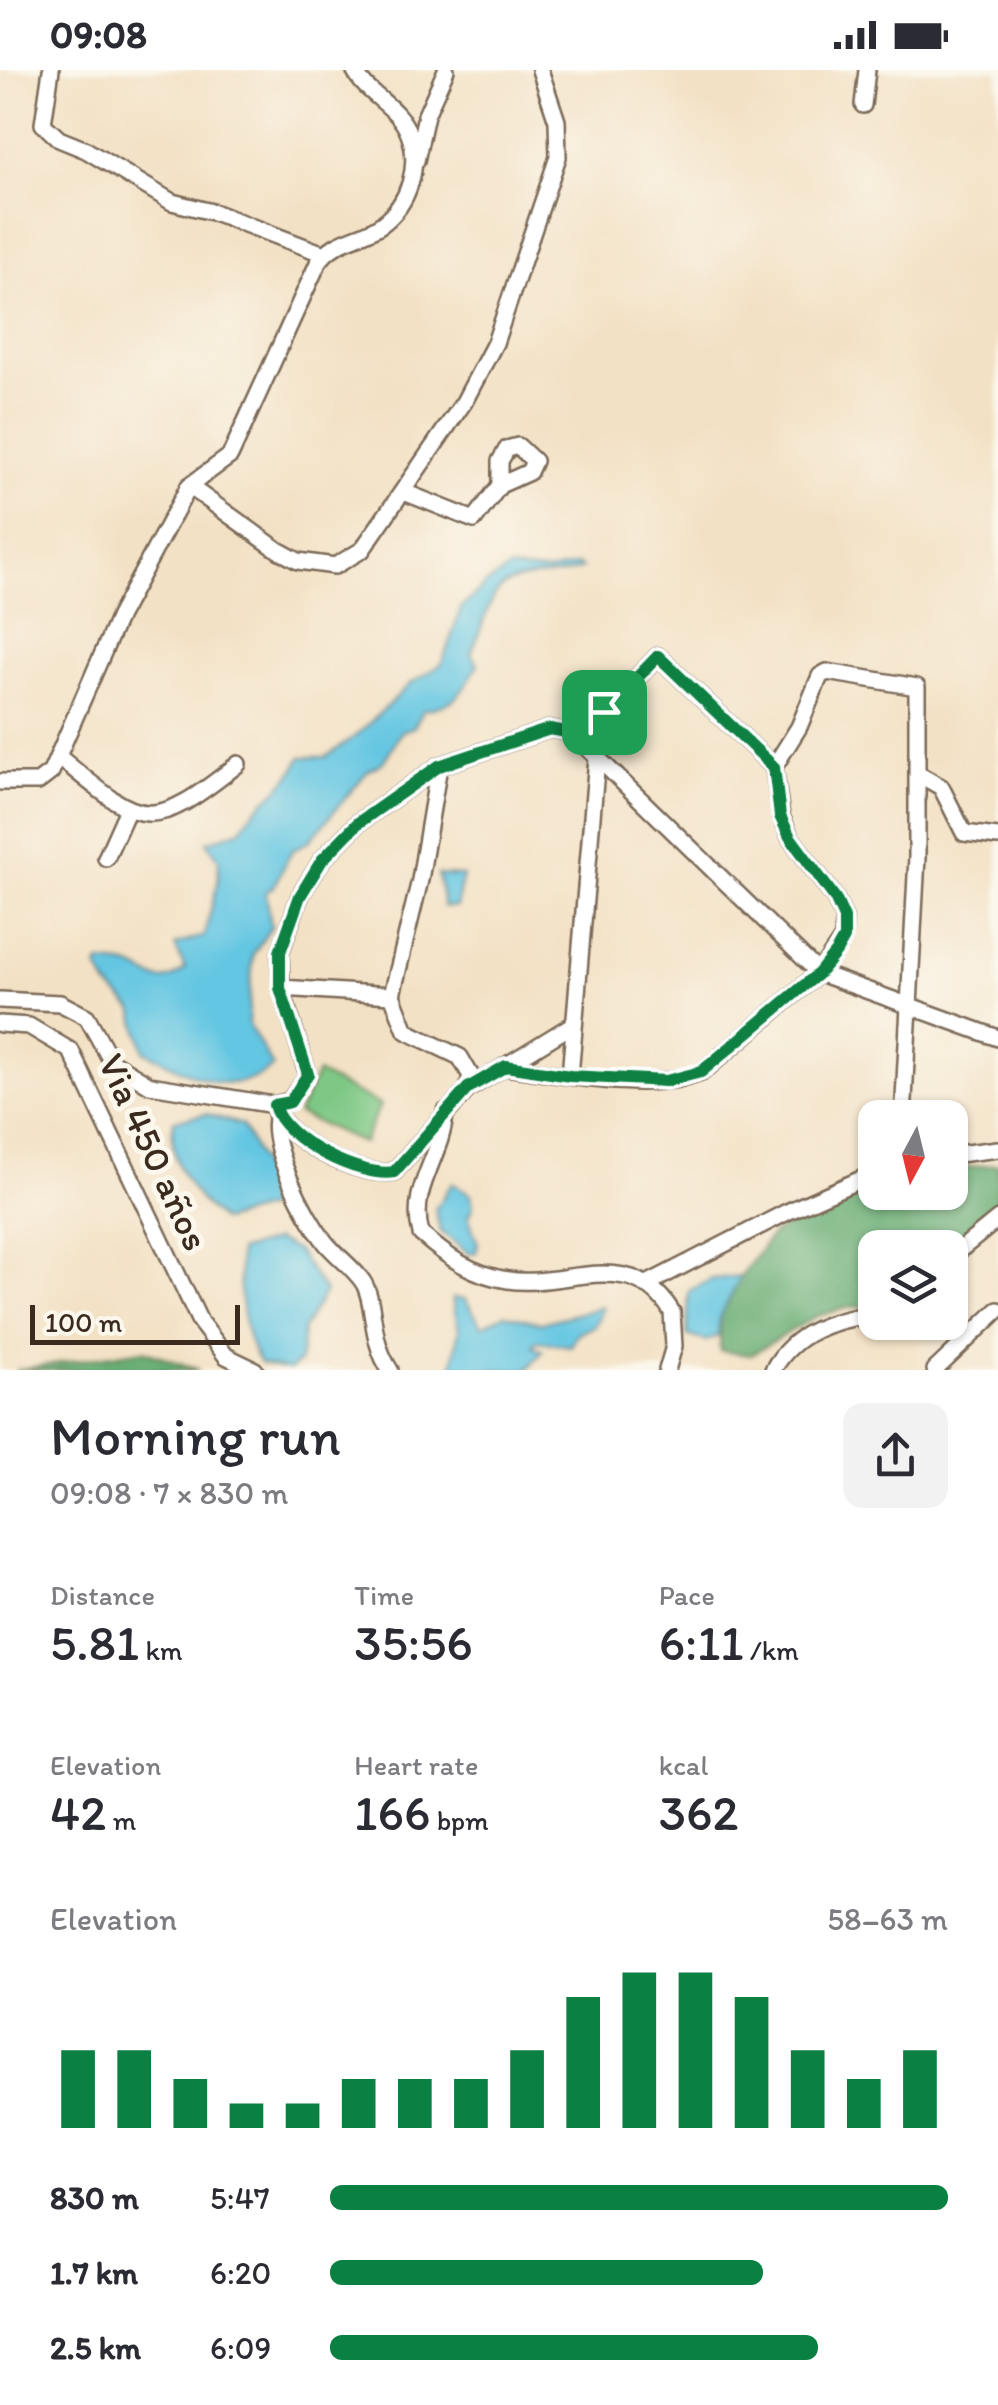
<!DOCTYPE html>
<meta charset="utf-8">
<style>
body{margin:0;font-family:Itim,sans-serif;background:#f2f2f3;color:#2b2b33;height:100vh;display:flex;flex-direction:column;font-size:38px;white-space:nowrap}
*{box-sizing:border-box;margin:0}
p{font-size:32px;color:#7c7c81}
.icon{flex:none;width:55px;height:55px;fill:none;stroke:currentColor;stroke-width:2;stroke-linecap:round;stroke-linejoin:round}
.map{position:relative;height:1300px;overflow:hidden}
.panel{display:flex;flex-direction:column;background:#fff;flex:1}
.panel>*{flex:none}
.needle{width:65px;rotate:187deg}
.tools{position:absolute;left:858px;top:1030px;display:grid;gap:20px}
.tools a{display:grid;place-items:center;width:110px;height:110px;border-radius:20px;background:#fff;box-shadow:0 2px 8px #0004;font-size:50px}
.scale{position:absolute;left:30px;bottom:25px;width:210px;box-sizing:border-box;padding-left:10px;border:5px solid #3b2a1e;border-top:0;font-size:28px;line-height:35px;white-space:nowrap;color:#3b2a1e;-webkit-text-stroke:8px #fbf7ec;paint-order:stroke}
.pin{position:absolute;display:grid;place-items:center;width:85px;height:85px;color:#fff;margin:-42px;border-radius:20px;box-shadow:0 5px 15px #0006}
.round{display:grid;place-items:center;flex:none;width:105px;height:105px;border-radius:20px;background:#f2f2f3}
.summary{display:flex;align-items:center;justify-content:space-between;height:170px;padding:0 50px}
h1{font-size:55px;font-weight:600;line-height:75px}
.metrics{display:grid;grid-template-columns:repeat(3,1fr);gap:15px;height:170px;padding:10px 50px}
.metrics div{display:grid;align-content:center}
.metrics b{font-size:50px;font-weight:600}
.metrics small{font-size:28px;font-weight:400}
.metrics p{font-size:28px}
.chart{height:280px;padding:20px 50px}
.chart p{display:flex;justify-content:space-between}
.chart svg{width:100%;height:180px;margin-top:10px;stroke:#0b8043;stroke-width:6}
ul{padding:0 50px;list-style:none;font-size:32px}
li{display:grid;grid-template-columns:160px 120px 1fr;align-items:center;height:75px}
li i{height:25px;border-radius:12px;background:#0b8043}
.status{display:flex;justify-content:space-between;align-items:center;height:70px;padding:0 50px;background:#fff;direction:ltr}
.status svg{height:28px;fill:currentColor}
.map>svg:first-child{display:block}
.green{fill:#7ec885;stroke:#5c7952;stroke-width:2.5}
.forest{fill:#66ac72;stroke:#506b48;stroke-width:2.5}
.water{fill:#64c6e2;stroke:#507880;stroke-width:2.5}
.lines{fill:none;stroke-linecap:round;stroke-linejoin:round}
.street-casing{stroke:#7b6a58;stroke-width:20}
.street{stroke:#fff;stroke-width:15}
.route-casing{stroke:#fff;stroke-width:20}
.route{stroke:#0b8043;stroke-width:12}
.labels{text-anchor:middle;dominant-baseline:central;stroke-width:10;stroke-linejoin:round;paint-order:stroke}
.street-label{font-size:38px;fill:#3b2a1e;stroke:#fbf7ec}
</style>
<div class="status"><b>09:08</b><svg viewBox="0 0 49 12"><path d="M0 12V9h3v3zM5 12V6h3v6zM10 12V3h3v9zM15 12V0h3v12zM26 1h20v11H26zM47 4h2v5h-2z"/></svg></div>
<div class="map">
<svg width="998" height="1300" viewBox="0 0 998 1300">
<rect width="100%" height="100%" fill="#fbf7ec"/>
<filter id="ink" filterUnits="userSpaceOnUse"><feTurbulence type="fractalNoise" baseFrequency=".01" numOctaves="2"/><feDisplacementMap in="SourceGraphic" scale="20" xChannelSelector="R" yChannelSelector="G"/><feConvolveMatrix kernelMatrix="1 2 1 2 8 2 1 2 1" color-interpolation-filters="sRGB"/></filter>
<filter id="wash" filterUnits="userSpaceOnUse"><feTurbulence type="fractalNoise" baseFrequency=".0048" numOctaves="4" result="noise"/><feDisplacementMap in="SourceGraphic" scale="40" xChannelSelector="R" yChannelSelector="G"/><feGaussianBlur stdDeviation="2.25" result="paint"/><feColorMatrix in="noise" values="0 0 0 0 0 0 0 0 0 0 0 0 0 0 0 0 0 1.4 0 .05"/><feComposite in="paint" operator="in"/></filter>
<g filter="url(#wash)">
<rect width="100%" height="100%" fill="#f3e1c5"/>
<!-- green -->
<polygon class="green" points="317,1003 380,1035 363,1073 298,1044"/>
<!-- forest -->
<g class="forest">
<polygon points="998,1094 998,1137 949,1177 875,1178 875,1237 851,1237 817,1246 750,1285 720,1281 720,1247 741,1206 772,1164 875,1114 875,1122 950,1122 950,1099"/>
<polygon points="143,1280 199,1300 15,1300"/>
</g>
<!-- water -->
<g class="water">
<path d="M 578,495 L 582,498 C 556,512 511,499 495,525 C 485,542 479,566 471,584 L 478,594 C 463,622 456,636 423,640 L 414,657 L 402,661 L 383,692 L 368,701 L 310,770 L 292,781 L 273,817 L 266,822 L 271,857 L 253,884 L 248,953 L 273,997 C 229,1032 188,1002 144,981 L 133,939 L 107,915 L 98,898 L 100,893 C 111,894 124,894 134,898 C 155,910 165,917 185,899 L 175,875 L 204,866 L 218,812 L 219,789 L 207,772 L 240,760 C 257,730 287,720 301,687 L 326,687 L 357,665 L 410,614 L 442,594 L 461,538 L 485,515 L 509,499 L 547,502 Z"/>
<polygon points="438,805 463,806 456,837 444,837"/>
<path d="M 207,1044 L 242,1055 L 275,1121 L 275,1136 L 222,1151 C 192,1126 166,1091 174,1050 Z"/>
<polygon points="452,1113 471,1124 473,1137 468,1146 478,1174 476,1182 469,1184 440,1161 435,1139"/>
<path d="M 276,1170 L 297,1181 L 325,1222 L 303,1259 L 300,1291 L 290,1300 L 261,1294 C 242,1271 238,1213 239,1181 Z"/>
<polygon points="741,1206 720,1247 718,1266 706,1271 687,1265 689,1221 712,1209"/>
<polygon points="452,1228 465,1229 482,1256 505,1244 541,1253 603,1237 595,1256 578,1263 571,1276 536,1271 533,1277 543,1281 527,1300 452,1300 459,1259"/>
</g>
</g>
<g filter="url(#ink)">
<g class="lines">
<defs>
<g id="street">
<polyline points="51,0 43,54 59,69 86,80 172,132 216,143 324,184"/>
<polyline points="863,35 867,0"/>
<polyline points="416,91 426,45 446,0"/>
<polyline points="189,416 278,480 298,491 335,496 362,480 464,332 495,273 558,87 557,51 540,0"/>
<polyline points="404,422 474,450 500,415 529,402 534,391 518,376 507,379 500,391 500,415"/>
<polyline points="572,663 819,903 998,968"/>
<path d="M 59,687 C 142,756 149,765 238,694"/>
<polyline points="439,696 420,810 392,925 406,961 460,987 471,1006 468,1019"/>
<polyline points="774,697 799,657 820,606 827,602 917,617 917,787 903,1048"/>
<polyline points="918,704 941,717 964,763 998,767"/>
<path d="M 0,712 L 38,712 L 51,702 L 119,546 L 189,416 L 230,386 L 318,193 C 334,168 360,170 382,154 C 409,134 421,95 409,64 C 399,36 366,25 354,0"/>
<polyline points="106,788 127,741"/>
<polyline points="281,918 392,925"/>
<path d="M 0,930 L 60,933 L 87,947 L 112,992 L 150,1015 L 274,1035 L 290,1031 L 308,1005 L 281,918 L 280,883 L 300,826 L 322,790 L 358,753 L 439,696 L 550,659 L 572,663 L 604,642 L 658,586 L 774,697 L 781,746 L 790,767 L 835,828 L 844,848 L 843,868 L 819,903 L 701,1003 C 650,1023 560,1004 506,997"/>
<polyline points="0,954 29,956 71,981 200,1252 226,1286 255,1300"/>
<polyline points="570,1006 597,688"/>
<path d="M 274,1035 C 283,1071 360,1108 394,1102 L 468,1019 L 572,955"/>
<path d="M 445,1042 C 443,1087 408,1117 421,1164 C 447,1187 473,1205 508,1210 C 564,1219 632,1175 672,1242 L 674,1276 L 667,1300"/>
<path d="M 277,1044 C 267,1075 306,1147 325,1172 C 336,1186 353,1197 363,1212 C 376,1232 369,1269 390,1300"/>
<polyline points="950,1085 998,1079"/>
<polyline points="950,1188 998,1149"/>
<polyline points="645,1215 787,1142 875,1103"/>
<path d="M 773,1300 C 794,1261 833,1250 875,1244"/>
<polyline points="935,1300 998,1240"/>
</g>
</defs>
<!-- street casing -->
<use href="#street" class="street-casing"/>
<!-- street -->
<use href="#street" class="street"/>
</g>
</g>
<g class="lines" filter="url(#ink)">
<defs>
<path id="route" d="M 658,586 L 774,697 L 780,746 L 790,767 L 835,828 L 844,848 L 844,868 L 836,882 L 819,903 L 701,1002 L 666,1011 L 570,1006 L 506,996 L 468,1018 L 394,1102 C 361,1108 282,1070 274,1035 L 290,1032 L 308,1004 L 280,918 L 280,882 L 300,826 L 322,790 L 358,753 L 439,696 L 550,659 L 572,663 L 604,642 Z"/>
</defs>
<!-- route casing -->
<use href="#route" class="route-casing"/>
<!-- route -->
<use href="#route" class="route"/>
</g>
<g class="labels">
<!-- street labels -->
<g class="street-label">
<text transform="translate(154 1082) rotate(65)">Via 450 años</text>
</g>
</g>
</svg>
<div class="tools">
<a><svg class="needle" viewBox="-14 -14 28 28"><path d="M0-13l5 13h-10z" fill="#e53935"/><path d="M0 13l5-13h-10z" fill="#7c7c81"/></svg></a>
<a><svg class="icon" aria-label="layers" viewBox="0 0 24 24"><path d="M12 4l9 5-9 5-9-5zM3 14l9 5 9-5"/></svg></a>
</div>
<div class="scale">100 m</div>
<div class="pin" style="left:604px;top:642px;background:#1e9e55"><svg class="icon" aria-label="arrive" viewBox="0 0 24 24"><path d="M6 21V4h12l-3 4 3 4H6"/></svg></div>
</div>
<section class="panel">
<div class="summary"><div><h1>Morning run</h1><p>09:08 · 7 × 830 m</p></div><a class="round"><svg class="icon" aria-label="share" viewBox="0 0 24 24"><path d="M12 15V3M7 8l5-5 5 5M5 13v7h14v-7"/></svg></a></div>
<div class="metrics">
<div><p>Distance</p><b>5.81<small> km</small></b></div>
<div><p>Time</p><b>35:56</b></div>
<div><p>Pace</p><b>6:11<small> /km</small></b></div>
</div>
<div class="metrics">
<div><p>Elevation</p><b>42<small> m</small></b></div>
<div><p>Heart rate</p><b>166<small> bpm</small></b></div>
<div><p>kcal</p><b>362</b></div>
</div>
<div class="chart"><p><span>Elevation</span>58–63 m</p>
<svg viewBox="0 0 160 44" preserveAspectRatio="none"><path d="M5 44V25M15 44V25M25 44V32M35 44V38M45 44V38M55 44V32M65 44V32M75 44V32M85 44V25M95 44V12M105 44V6M115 44V6M125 44V12M135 44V25M145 44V32M155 44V25"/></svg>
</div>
<ul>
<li><b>830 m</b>5:47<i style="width:100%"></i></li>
<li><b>1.7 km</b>6:20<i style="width:70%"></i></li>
<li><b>2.5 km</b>6:09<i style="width:79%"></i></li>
</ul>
</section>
